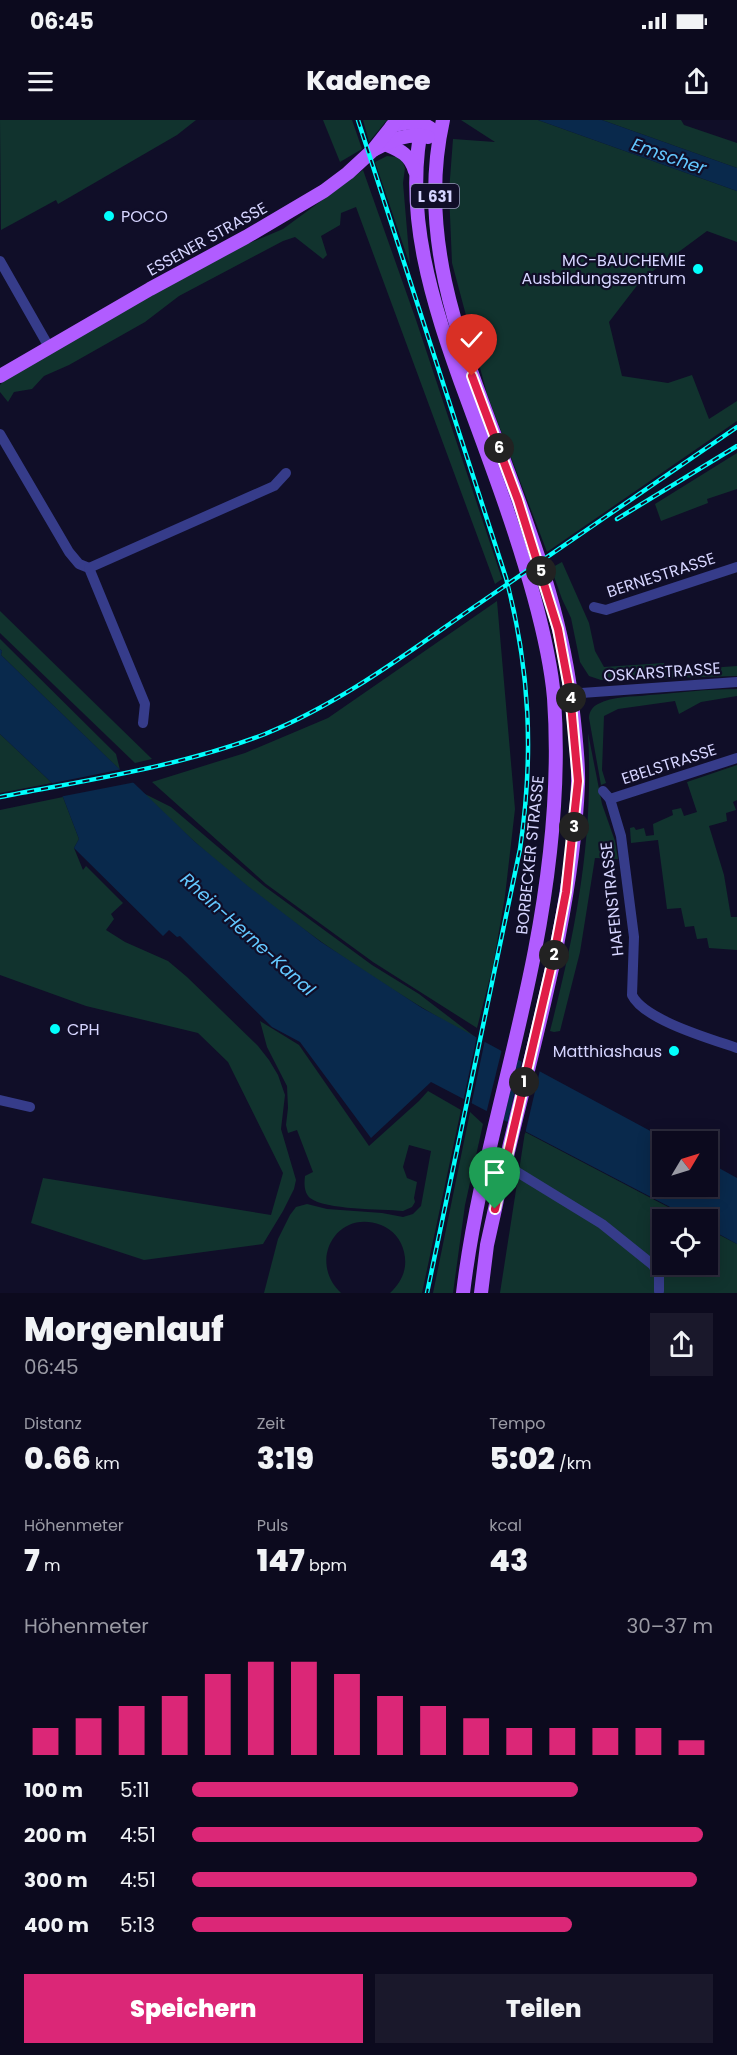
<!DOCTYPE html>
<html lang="de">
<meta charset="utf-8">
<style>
body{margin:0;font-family:Poppins,sans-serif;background:#1a182b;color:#f1f3f6;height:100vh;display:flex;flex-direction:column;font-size:22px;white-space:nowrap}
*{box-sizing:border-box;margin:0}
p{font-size:20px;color:#9a9aa4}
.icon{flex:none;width:33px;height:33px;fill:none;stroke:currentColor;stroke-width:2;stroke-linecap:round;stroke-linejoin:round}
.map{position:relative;height:1173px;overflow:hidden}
.side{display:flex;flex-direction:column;background:#0c0a1e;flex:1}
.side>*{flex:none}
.needle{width:39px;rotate:52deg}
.fabs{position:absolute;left:652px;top:1011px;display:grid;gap:12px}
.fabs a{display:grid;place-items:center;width:66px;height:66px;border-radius:0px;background:#0c0a1e;box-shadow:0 3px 15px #0003,0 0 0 2px #2c2b3c;font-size:30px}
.pin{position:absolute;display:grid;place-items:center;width:51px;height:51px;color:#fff;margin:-62px -26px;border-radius:50% 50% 50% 0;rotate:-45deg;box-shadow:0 0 6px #0007}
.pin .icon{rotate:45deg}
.km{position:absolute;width:30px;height:30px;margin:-15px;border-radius:50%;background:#222;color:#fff;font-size:16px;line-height:30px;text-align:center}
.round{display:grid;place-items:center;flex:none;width:63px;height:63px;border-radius:0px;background:#1a182b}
.head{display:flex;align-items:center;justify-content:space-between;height:102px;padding:0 24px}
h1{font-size:33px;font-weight:800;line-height:45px}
.metrics{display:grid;grid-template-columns:repeat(3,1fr);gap:9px;height:102px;padding:6px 24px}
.metrics div{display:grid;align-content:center}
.metrics b{font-size:30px;font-weight:800}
.metrics small{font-size:16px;font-weight:400}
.metrics p{font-size:16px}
.chart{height:168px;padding:12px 24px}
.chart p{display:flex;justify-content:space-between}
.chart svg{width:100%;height:108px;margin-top:6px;stroke:#db2777;stroke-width:6}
.action{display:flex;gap:12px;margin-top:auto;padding:12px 24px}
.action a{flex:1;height:69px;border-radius:0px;background:#db2777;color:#fff;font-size:24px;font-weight:800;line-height:69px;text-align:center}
.action a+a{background:#1a182b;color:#f1f3f6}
ul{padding:0 24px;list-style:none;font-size:20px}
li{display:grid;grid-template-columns:96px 72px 1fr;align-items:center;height:45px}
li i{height:15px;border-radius:8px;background:#db2777}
.status{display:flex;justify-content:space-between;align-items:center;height:42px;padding:0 30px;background:#0c0a1e;direction:ltr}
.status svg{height:16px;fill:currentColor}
header{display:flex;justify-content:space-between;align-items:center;height:78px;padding:0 24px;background:#0c0a1e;font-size:27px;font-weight:800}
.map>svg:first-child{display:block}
.green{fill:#11332e}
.water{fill:#09294c}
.pier{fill:#100e28}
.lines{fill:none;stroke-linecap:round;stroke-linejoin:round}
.minor{stroke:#363c8a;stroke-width:10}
.major{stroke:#b15cff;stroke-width:14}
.rail-casing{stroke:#01fffd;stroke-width:4.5}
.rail{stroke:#100e28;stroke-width:2;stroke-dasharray:7;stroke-linecap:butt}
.route-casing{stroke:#fff;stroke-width:12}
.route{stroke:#e11d48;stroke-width:8}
.poi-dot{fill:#01fffd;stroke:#100e28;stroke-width:2}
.labels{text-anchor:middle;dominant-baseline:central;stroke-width:4.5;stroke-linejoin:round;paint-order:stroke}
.shield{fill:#100e28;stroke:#9b99be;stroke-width:1.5}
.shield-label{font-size:15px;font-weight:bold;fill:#d6d5ff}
.poi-label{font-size:16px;fill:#d6d5ff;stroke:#100e28;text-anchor:start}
.street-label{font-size:16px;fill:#d6d5ff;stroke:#100e28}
.water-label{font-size:18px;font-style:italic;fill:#63c8ff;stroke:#100e28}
</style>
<div class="status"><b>06:45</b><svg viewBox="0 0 49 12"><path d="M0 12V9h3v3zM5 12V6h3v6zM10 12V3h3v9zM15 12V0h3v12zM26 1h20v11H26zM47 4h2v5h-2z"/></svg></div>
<header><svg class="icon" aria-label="menu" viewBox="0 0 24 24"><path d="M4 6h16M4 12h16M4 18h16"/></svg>Kadence<svg class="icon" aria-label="share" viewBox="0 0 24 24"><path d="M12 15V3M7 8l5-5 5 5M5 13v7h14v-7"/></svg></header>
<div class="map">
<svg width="737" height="1173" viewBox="0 0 737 1173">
<rect width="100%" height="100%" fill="#100e28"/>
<!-- green -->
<g class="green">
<polygon points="0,0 196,0 177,15 58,84 56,80 1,110"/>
<polygon points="323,0 352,0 362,29 340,42"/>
<polygon points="363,0 387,0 369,22"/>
<polygon points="461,0 538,0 737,71 737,122 707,111 642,159 609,202 622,256 668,263 692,255 709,299 737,281 737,301 547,432 487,274 452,143 449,72 453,19 495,22"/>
<polygon points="602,0 681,0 684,5 737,23 737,48"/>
<polygon points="387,36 397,37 402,40 405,48 403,63 410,145 375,42"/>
<polygon points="363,50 416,200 502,459 495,464 356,87 341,93 340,105 321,116 327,135 323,139 295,117 283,121 179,176 145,202 69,245 44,256 32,269 14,272 8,282 0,272 0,265 8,256 233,130 283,109"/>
<polygon points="737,333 737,369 707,379 708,383 661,401 655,384"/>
<polygon points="562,442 589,503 595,531 604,547 664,543 667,551 737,546 737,556 601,560 589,556 580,542 571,498 562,479 551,448"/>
<polygon points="497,481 515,689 505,776 493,846 477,908 373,842 266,764 152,662 245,633 328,598"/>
<polygon points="0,491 152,639 135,643 0,513"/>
<polygon points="0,519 116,634 120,650 1,535 2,531 0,529"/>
<path d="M 737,569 L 737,576 L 701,582 L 679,594 L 675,581 L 618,589 L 604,596 L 602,650 L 606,663 L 601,665 L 589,598 C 589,592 592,587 598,584 C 612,576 633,577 649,575 C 678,573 707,569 737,569 Z"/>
<path d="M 588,613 L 602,684 L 615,721 L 618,739 L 595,738 L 580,832 L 560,911 L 554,912 L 550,911 C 576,810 594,717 588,613 Z"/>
<polygon points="0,614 52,663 0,673"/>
<polygon points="737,645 737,680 733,682 736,690 726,693 727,701 709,706 724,755 731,797 737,797 737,830 709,828 707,818 697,819 694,806 685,807 681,788 667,789 658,720 631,723 630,708 634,707 636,710 644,708 646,716 654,715 653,704 673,695 672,690 681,688 684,696 697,692 687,662"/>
<path d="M 143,673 L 171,687 L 264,766 L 372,845 L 419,874 L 483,923 C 381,866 284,801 196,723 C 178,707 161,690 143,673 Z"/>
<polygon points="63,677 79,719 74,728 83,750 86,746 123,783 111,794 114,799 106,810 125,822 168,841 187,857 258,926 269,940 278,955 285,975 281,1009 296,1060 294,1069 283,1091 263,1124 144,1140 31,1103 43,1058 271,1095 283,1053 228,942 198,913 86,886 0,855 0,690"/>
<path d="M 260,901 L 299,925 L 369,1026 L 419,981 L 428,971 L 461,990 L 422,1173 L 390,1173 C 402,1162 408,1148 404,1132 C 401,1119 393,1110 381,1105 C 337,1088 307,1141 341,1173 L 264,1173 L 278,1119 L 290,1095 L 296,1087 L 307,1084 L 327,1089 L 382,1093 L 403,1097 L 413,1094 L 421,1086 L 431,1031 L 409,1025 L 403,1047 L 407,1058 L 417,1062 L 414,1078 L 415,1082 L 412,1087 L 403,1091 C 382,1089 325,1090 310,1078 C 304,1072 304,1064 305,1056 L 313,1052 L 297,1010 L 288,1013 L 286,1005 L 288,988 L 287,966 L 267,927 Z"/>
<polygon points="470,992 483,1004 465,1085 453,1173 433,1173"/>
<polygon points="525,1012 691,1099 663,1100 663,1144 708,1144 708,1109 737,1124 737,1173 500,1173"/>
</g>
<!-- water -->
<g class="water">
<polygon points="538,0 602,0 737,48 737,71"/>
<polygon points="0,529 2,531 1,535 195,722 249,767 321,822 422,888 669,1021 663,1022 663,1066 708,1066 708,1042 737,1058 737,1124 708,1108 708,1100 693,1099 431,962 371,1018 300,922 272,907 180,816 177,817 169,810 163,816 74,728 79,719 63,677 52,663 0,614"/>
</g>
<!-- pier -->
<g class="pier">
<polygon points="123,649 136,662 59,677 48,664"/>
<polygon points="477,916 485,920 471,986 463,982"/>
<polygon points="502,929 518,938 503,1002 486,994"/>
<polygon points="522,940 540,950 525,1014 507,1005"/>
</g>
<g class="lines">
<!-- minor -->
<g class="minor">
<polyline points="0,141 49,227"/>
<polyline points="0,314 69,432 79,444 89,448 145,584 143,603"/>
<polyline points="89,448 274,366 286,353"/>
<polyline points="594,487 606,490 737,447"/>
<polyline points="553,575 737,562"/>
<path d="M 603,671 L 610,679 L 621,716 L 634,817 L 632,875 C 644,900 711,919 737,928"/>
<polyline points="610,679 737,638"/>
<polyline points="0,980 30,987"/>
<polyline points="504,1044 602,1104 653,1145 659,1156 659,1171"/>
</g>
<!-- major -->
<g class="major">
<path d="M 423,0 C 402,92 433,185 464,271 C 489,339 515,407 534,477 C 543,510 551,543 554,578 C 560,662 551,747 535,830 C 513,945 477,1057 463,1173"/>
<path d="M 443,0 C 418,112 456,213 495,316 C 526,400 560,486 571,575 C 574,601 579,639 578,664 C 572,808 525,948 495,1089 L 487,1125 L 481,1173"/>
<path d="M 392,6 C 411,0 426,1 439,16"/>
<path d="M 385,24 C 399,30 410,34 415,51"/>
<path d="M 375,29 C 392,20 409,12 428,17"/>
<polyline points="0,256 150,169 246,117 324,71 348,53 373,30 397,0"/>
</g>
<defs>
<g id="rail">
<path d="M 358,0 L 506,458 C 530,549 534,635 520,729 L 427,1173"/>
<polyline points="617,399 737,326"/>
<path d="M 0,677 C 87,660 183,646 265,614 C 341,583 407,533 474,487 C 562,427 649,367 737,307"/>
</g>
</defs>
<!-- rail casing -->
<use href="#rail" class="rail-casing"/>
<!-- rail -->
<use href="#rail" class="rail"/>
</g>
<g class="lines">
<defs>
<polyline id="route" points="472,256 518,380 558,509 570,573 578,661 566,772 554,835 495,1089"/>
</defs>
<!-- route casing -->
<use href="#route" class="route-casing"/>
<!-- route -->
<use href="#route" class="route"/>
</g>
<!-- markers -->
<g class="poi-dot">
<circle cx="109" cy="96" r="6"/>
<circle cx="698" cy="149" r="6"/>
<circle cx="55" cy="909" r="6"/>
<circle cx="674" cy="931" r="6"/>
</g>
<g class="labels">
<!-- shield labels -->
<rect class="shield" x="411" y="64" width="48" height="24" rx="4.5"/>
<g class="shield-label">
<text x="435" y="76">L 631</text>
</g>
<!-- poi labels -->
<g class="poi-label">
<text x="121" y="96">POCO</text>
<text x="686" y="140" text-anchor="end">MC-BAUCHEMIE<tspan x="686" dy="18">Ausbildungszentrum</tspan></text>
<text x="67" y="909">CPH</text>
<text x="662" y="931" text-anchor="end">Matthiashaus</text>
</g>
<!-- street labels -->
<g class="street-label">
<text transform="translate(207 119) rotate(-29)">ESSENER STRASSE</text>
<text transform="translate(661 455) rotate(-18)">BERNESTRASSE</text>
<text transform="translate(662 552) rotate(-4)">OSKARSTRASSE</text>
<text transform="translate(669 644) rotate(-18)">EBELSTRASSE</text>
<text transform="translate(530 735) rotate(-84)">BORBECKER STRASSE</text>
<text transform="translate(612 779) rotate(-96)">HAFENSTRASSE</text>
</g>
<!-- water labels -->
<g class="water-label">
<text transform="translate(669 36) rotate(19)">Emscher</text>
<text transform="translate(248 814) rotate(42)">Rhein-Herne-Kanal</text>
</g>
</g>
</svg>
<div class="fabs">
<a><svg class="needle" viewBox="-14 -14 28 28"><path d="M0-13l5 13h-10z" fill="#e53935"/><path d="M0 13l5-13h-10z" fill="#9a9aa4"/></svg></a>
<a><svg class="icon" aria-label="locate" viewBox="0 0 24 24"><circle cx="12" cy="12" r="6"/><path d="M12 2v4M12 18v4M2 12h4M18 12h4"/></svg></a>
</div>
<div class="pin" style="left:495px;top:1089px;background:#1e9e55"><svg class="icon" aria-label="arrive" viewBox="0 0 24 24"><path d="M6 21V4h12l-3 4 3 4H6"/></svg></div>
<div class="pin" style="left:472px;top:256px;background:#d93025"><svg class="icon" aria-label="check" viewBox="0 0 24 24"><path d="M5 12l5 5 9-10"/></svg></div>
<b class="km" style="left:524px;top:962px">1</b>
<b class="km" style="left:554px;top:835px">2</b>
<b class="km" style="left:574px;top:707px">3</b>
<b class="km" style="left:571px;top:578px">4</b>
<b class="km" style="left:541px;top:451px">5</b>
<b class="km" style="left:499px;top:328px">6</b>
</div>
<section class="side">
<div class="head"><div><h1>Morgenlauf</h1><p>06:45</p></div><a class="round"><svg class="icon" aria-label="share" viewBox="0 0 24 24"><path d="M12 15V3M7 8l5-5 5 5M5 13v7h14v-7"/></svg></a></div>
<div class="metrics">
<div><p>Distanz</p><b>0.66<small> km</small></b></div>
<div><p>Zeit</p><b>3:19</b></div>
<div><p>Tempo</p><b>5:02<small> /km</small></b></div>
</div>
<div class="metrics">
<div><p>Höhenmeter</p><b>7<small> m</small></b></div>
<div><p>Puls</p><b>147<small> bpm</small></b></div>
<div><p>kcal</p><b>43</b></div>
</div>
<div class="chart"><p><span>Höhenmeter</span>30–37 m</p>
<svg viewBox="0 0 160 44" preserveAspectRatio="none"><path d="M5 44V33M15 44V29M25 44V24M35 44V20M45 44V11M55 44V6M65 44V6M75 44V11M85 44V20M95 44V24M105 44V29M115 44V33M125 44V33M135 44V33M145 44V33M155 44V38"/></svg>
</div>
<ul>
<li><b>100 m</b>5:11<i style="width:74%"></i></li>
<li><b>200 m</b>4:51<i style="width:98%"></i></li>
<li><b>300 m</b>4:51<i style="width:97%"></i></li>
<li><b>400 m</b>5:13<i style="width:73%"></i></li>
</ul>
<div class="action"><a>Speichern</a><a>Teilen</a></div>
</section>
